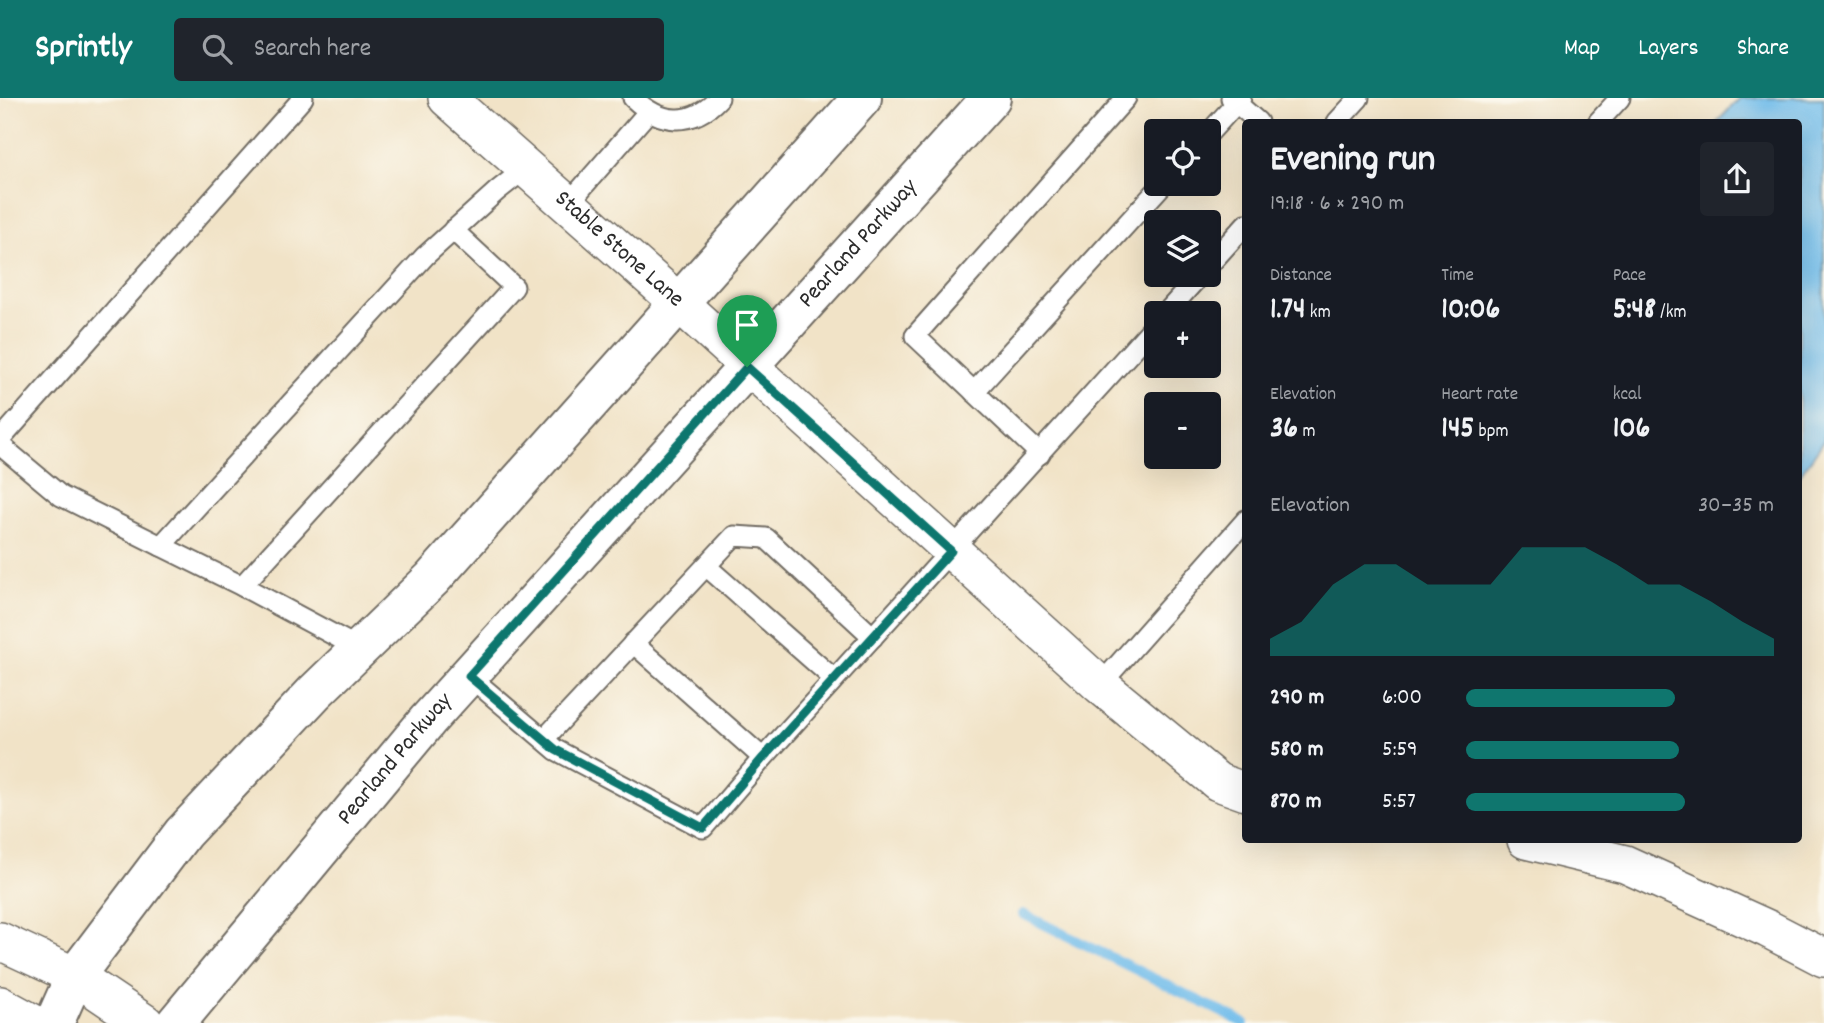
<!DOCTYPE html>
<meta charset="utf-8">
<style>
body{margin:0;font-family:Dekko,sans-serif;background:#20242c;color:#f1f3f6;height:100vh;display:flex;flex-direction:column;font-size:26px;white-space:nowrap}
*{box-sizing:border-box;margin:0}
p{font-size:23px;color:#9ea1a6}
.icon{flex:none;width:38px;height:38px;fill:none;stroke:currentColor;stroke-width:2;stroke-linecap:round;stroke-linejoin:round}
.map{position:relative;flex:1;overflow:hidden}
.sheet{position:absolute;left:1242px;top:21px;width:560px;height:724px;display:flex;flex-direction:column;background:#171b24;border-radius:7px;box-shadow:0 7px 28px #0002}
.sheet>*{flex:none}
.fabs{position:absolute;left:1144px;top:21px;display:grid;gap:14px}
.fabs a{display:grid;place-items:center;width:77px;height:77px;border-radius:7px;background:#171b24;box-shadow:0 7px 28px #0002;font-size:35px}
.pin{position:absolute;display:grid;place-items:center;width:60px;height:60px;color:#fff;margin:-72px -30px;border-radius:50% 50% 50% 0;rotate:-45deg;box-shadow:0 0 7px #0007}
.pin .icon{rotate:45deg}
.round{display:grid;place-items:center;flex:none;width:74px;height:74px;border-radius:7px;background:#20242c}
.head{display:flex;align-items:center;justify-content:space-between;height:119px;padding:0 28px}
h1{font-size:38px;font-weight:700;line-height:52px}
.metrics{display:grid;grid-template-columns:repeat(3,1fr);gap:10px;height:119px;padding:7px 28px}
.metrics div{display:grid;align-content:center}
.metrics b{font-size:30px;font-weight:700}
.metrics small{font-size:19px;font-weight:400}
.metrics p{font-size:19px}
.chart{height:196px;padding:14px 28px}
.chart p{display:flex;justify-content:space-between}
.chart svg{width:100%;height:126px;margin-top:7px;fill:#0f766e;opacity:.7}
ul{padding:0 28px;list-style:none;font-size:23px}
li{display:grid;grid-template-columns:112px 84px 1fr;align-items:center;height:52px}
li i{height:18px;border-radius:9px;background:#0f766e}
header{display:flex;align-items:center;gap:42px;box-sizing:border-box;height:98px;padding:0 35px;background:#0f766e;color:#fff}
header strong{font-size:33px}
nav{display:flex;gap:38px;margin-inline-start:auto;font-size:24px}
.search{width:490px;height:63px;background:#20242c;display:flex;align-items:center;gap:18px;box-sizing:border-box;padding:0 24px;border-radius:7px;color:#9ea1a6;font-size:26px}
.map>svg:first-child{display:block}
.water{fill:#72bdeb;stroke:#4e748b;stroke-width:2}
.lines{fill:none;stroke-linecap:round;stroke-linejoin:round}
.stream{stroke:#72bdeb;stroke-width:10}
.service-casing{stroke:#706b62;stroke-width:23}
.minor-casing{stroke:#706b62;stroke-width:40}
.secondary-casing{stroke:#706b62;stroke-width:42}
.service{stroke:#fff;stroke-width:19}
.minor{stroke:#fff;stroke-width:37}
.secondary{stroke:#fff;stroke-width:38}
.route-casing{stroke:#fff;stroke-width:14}
.route{stroke:#0f766e;stroke-width:9}
.labels{text-anchor:middle;dominant-baseline:central;stroke-width:7;stroke-linejoin:round;paint-order:stroke}
.street-label{font-size:24px;fill:#2b2b2b;stroke:#fbf7ec}
</style>
<header>
<strong>Sprintly</strong>
<div class="search"><svg class="icon" aria-label="search" viewBox="0 0 24 24"><circle cx="10" cy="10" r="6"/><path d="M15 15l6 6"/></svg>Search here</div>
<nav><a>Map</a><a>Layers</a><a>Share</a></nav>
</header>
<div class="map">
<svg width="1824" height="925" viewBox="0 0 1824 925">
<rect width="100%" height="100%" fill="#fbf7ec"/>
<filter id="ink" filterUnits="userSpaceOnUse"><feTurbulence type="fractalNoise" baseFrequency=".0143" numOctaves="2"/><feDisplacementMap in="SourceGraphic" scale="14" xChannelSelector="R" yChannelSelector="G"/><feConvolveMatrix kernelMatrix="1 2 1 2 8 2 1 2 1" color-interpolation-filters="sRGB"/></filter>
<filter id="wash" filterUnits="userSpaceOnUse"><feTurbulence type="fractalNoise" baseFrequency=".00686" numOctaves="4" result="noise"/><feDisplacementMap in="SourceGraphic" scale="28" xChannelSelector="R" yChannelSelector="G"/><feGaussianBlur stdDeviation="1.57" result="paint"/><feColorMatrix in="noise" values="0 0 0 0 0 0 0 0 0 0 0 0 0 0 0 0 0 1.4 0 .05"/><feComposite in="paint" operator="in"/></filter>
<g filter="url(#wash)">
<rect width="100%" height="100%" fill="#f1e3c7"/>
<!-- water -->
<polygon class="water" points="1740,0 1824,0 1824,343 1799,378 1799,24 1717,24"/>
<g class="lines">
<!-- stream -->
<polyline class="stream" points="1023,816 1244,925"/>
</g>
</g>
<g filter="url(#ink)">
<g class="lines">
<defs>
<g id="service">
<path d="M 633,0 C 660,26 691,30 719,0"/>
<polyline points="1231,0 1258,24"/>
<polyline points="1337,24 1359,0"/>
<polyline points="1598,24 1620,0"/>
<polyline points="1209,35 1241,0"/>
<polyline points="567,107 648,14"/>
<polyline points="1209,167 1246,126"/>
<polyline points="1166,215 1200,177"/>
<polyline points="974,294 1163,86"/>
<polyline points="0,342 303,0"/>
<polyline points="0,347 61,398 161,448"/>
<polyline points="1040,356 915,238 1126,0"/>
<polyline points="706,468 834,581"/>
<polyline points="242,488 514,189 453,132"/>
<polyline points="633,545 763,660"/>
<polyline points="360,551 242,488 161,448 425,158 497,93 526,70"/>
<polyline points="469,578 556,652 703,730 763,660 1157,225"/>
<polyline points="1100,587 1246,422"/>
<polyline points="544,641 734,438 766,440 873,539"/>
</g>
<g id="minor">
<path id="s1" d="M 447,0 L 678,204 L 1100,587 L 1218,684 L 1246,694"/>
<polyline points="1526,742 1625,766 1768,831 1824,860"/>
<polyline points="0,843 75,878 145,925"/>
<polyline points="0,907 33,925"/>
</g>
<g id="secondary">
<polyline points="54,925 75,878 183,735 315,594 432,481 862,0"/>
<path id="s2" d="M 176,925 L 428,622 L 991,0"/>
</g>
</defs>
<!-- service casing -->
<use href="#service" class="service-casing"/>
<!-- minor casing -->
<use href="#minor" class="minor-casing"/>
<!-- secondary casing -->
<use href="#secondary" class="secondary-casing"/>
<!-- service -->
<use href="#service" class="service"/>
<!-- minor -->
<use href="#minor" class="minor"/>
<!-- secondary -->
<use href="#secondary" class="secondary"/>
</g>
</g>
<g class="lines" filter="url(#ink)">
<defs>
<polygon id="route" points="747,269 951,453 763,660 703,730 556,652 469,578"/>
</defs>
<!-- route casing -->
<use href="#route" class="route-casing"/>
<!-- route -->
<use href="#route" class="route"/>
</g>
<g class="labels">
<!-- street labels -->
<g class="street-label">
<text stroke="none"><textPath href="#s2" startOffset="1036">Pearland Parkway</textPath></text>
<text stroke="none"><textPath href="#s1" startOffset="229">Stable Stone Lane</textPath></text>
<text stroke="none"><textPath href="#s2" startOffset="343">Pearland Parkway</textPath></text>
</g>
</g>
</svg>
<div class="fabs">
<a><svg class="icon" aria-label="locate" viewBox="0 0 24 24"><circle cx="12" cy="12" r="6"/><path d="M12 2v4M12 18v4M2 12h4M18 12h4"/></svg></a>
<a><svg class="icon" aria-label="layers" viewBox="0 0 24 24"><path d="M12 4l9 5-9 5-9-5zM3 14l9 5 9-5"/></svg></a>
<a>+</a>
<a>−</a>
</div>
<div class="pin" style="left:747px;top:269px;background:#1e9e55"><svg class="icon" aria-label="arrive" viewBox="0 0 24 24"><path d="M6 21V4h12l-3 4 3 4H6"/></svg></div>
<section class="sheet">
<div class="head"><div><h1>Evening run</h1><p>19:18 · 6 × 290 m</p></div><a class="round"><svg class="icon" aria-label="share" viewBox="0 0 24 24"><path d="M12 15V3M7 8l5-5 5 5M5 13v7h14v-7"/></svg></a></div>
<div class="metrics">
<div><p>Distance</p><b>1.74<small> km</small></b></div>
<div><p>Time</p><b>10:06</b></div>
<div><p>Pace</p><b>5:48<small> /km</small></b></div>
</div>
<div class="metrics">
<div><p>Elevation</p><b>36<small> m</small></b></div>
<div><p>Heart rate</p><b>145<small> bpm</small></b></div>
<div><p>kcal</p><b>106</b></div>
</div>
<div class="chart"><p><span>Elevation</span>30–35 m</p>
<svg viewBox="0 0 160 44" preserveAspectRatio="none"><path d="M0 44V38L10 32L20 19L30 12L40 12L50 19L60 19L70 19L80 6L90 6L100 6L110 12L120 19L130 19L140 25L150 32L160 38V44z"/></svg>
</div>
<ul>
<li><b>290 m</b>6:00<i style="width:68%"></i></li>
<li><b>580 m</b>5:59<i style="width:69%"></i></li>
<li><b>870 m</b>5:57<i style="width:71%"></i></li>
</ul>
</section>
</div>
